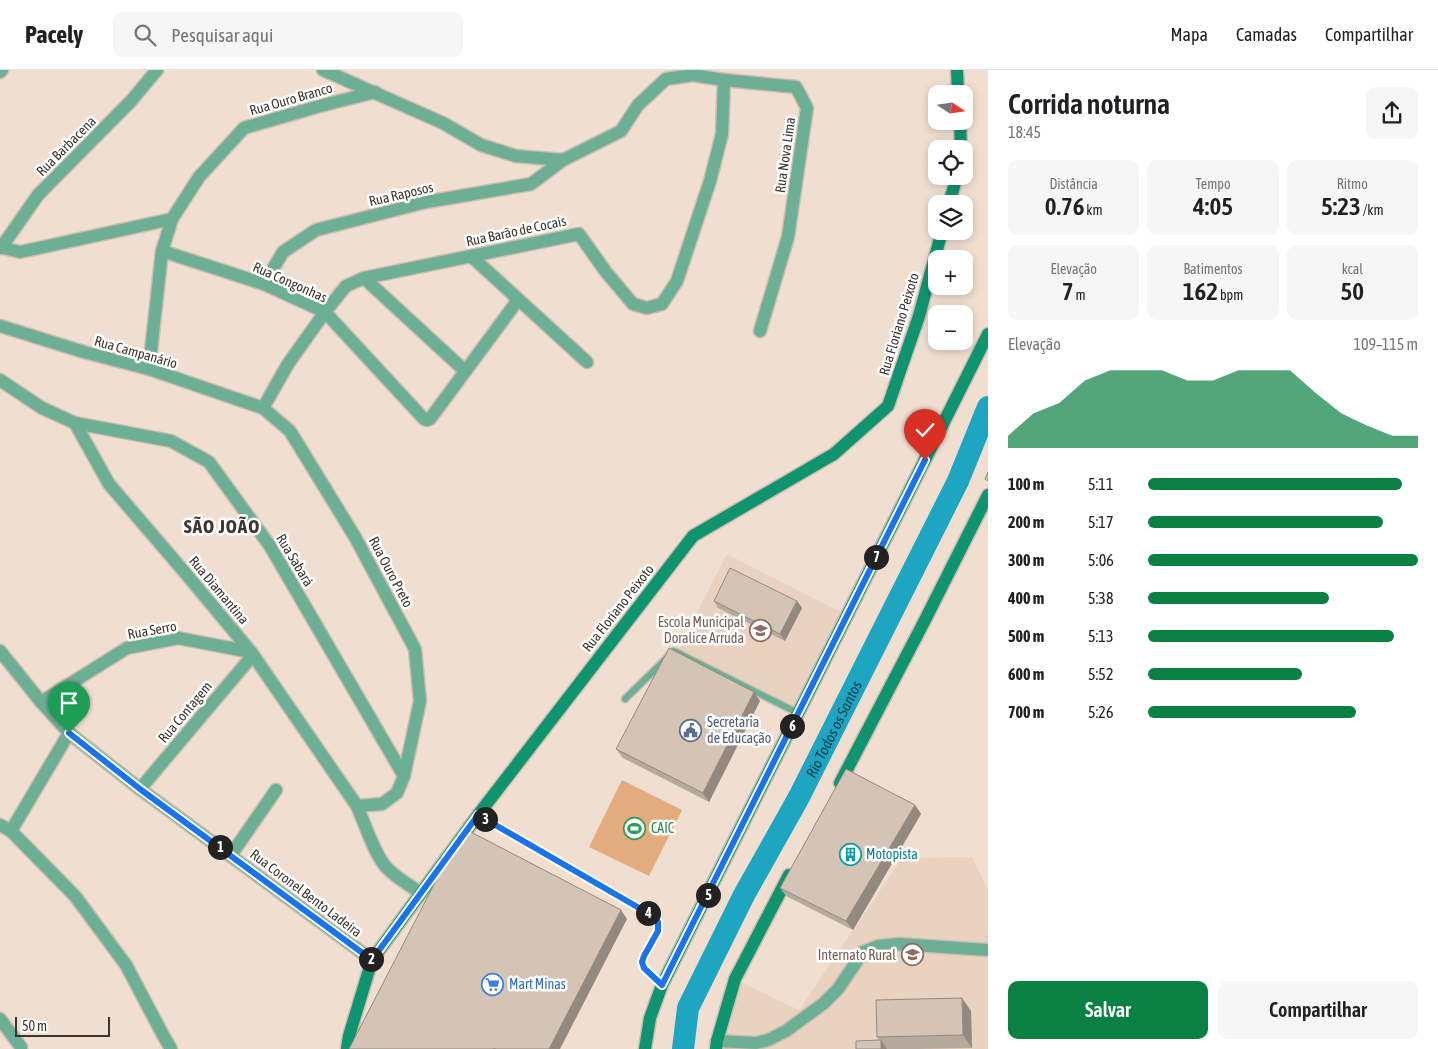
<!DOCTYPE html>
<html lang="pt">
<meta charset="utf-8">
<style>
body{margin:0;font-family:"Asap Condensed",sans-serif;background:#f6f6f6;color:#202124;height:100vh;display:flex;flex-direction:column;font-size:19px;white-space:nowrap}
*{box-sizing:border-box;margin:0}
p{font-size:16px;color:#757577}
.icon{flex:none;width:28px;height:28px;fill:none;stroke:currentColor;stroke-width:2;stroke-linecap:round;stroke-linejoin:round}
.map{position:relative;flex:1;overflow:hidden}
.drawer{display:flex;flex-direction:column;background:#fff;width:450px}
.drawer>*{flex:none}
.needle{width:32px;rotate:103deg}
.buttons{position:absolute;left:928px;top:15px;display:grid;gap:10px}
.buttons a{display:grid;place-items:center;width:45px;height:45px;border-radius:10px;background:#fff;box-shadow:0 2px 8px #0003;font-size:25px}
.scale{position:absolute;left:15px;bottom:12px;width:95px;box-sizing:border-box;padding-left:5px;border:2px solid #3c3530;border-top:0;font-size:14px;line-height:18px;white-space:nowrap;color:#3c3530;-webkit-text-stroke:4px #fff;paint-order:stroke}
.pin{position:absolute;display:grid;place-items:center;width:42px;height:42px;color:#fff;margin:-51px -21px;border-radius:50% 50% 50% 0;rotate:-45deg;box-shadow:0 0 5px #0007}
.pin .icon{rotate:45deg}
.km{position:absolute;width:25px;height:25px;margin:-12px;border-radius:50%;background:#222;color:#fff;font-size:14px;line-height:25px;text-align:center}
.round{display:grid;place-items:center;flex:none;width:52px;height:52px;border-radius:10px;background:#f6f6f6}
.head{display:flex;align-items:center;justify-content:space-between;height:85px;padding:0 20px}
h1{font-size:28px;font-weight:600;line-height:38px}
.metrics{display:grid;grid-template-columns:repeat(3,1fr);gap:8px;height:85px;padding:5px 20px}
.metrics div{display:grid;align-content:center;border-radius:10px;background:#f6f6f6;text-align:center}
.metrics b{font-size:25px;font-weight:600}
.metrics small{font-size:14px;font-weight:400}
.metrics p{font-size:14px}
.chart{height:140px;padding:10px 20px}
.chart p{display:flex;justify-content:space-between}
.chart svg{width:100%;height:90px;margin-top:5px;fill:#0b8043;opacity:.7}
.button{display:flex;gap:10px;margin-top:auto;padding:10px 20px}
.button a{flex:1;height:58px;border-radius:10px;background:#0b8043;color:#fff;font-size:20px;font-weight:600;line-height:58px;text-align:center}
.button a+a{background:#f6f6f6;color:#202124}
ul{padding:0 20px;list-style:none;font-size:16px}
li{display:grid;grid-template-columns:80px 60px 1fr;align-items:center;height:38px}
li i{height:12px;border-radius:6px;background:#0b8043}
header{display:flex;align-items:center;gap:30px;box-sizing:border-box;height:70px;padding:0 25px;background:#fff;border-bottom:1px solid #e0e0e0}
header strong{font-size:24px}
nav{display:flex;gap:28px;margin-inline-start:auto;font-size:18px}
.search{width:350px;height:45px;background:#f6f6f6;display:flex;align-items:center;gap:12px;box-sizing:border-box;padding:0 18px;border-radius:10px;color:#757577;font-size:19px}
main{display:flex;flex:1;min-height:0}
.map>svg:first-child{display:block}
.built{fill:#e9d2bf}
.green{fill:#e2ac7d}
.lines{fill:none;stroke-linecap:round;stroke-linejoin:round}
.river{stroke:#1ea5c1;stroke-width:22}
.lane-casing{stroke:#ccbdb1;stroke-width:9}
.street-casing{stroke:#ccbdb1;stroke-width:15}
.secondary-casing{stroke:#ccbdb1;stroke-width:15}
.lane{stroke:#6daf95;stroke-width:6}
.street{stroke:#6daf95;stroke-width:12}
.secondary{stroke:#109470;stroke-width:12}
.wall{fill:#b6a99d}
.shaded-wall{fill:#94897f}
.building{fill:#d4c4b6;stroke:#94897f}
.route-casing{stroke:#fff;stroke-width:10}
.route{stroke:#1a73e8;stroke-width:6}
.labels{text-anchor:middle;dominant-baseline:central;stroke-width:5;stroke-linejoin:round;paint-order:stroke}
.street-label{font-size:14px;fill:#3c3530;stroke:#fff}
.education-label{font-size:14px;fill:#785e54;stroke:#fff;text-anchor:end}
.service-label{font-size:14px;fill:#4e5e75;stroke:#fff;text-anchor:start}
.leisure-label{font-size:14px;fill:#27864d;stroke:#fff;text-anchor:start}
.culture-label{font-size:14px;fill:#0d838f;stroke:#fff;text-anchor:start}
.shop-label{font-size:14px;fill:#366cbe;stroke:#fff;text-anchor:start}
.water-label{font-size:15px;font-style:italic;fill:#08404d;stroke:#fff}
.district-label{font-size:19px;font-weight:bold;letter-spacing:1px;fill:#3c3530;stroke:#fff}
</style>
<header>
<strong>Pacely</strong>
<div class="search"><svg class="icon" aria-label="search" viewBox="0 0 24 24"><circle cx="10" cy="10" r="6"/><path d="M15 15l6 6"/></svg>Pesquisar aqui</div>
<nav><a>Mapa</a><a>Camadas</a><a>Compartilhar</a></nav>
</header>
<main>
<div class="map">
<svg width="988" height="979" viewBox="0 0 988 979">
<rect width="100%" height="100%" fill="#f0dfd1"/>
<!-- built -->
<g class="built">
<polygon points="727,484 841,542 793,636 679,578"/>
<polygon points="972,787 988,820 988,979 716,979 735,909 799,940 902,788"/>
</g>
<!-- green -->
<polygon class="green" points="622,710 682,740 649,806 589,777"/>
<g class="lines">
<!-- river -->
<path class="river" id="s1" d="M 683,979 L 688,938 L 744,825 L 799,727 L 958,411 L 988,337"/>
<defs>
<g id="lane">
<polyline points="625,629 674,581 798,643"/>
<polyline points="478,745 653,846 658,852 658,861 645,886 642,892 644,898 662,915"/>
</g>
<g id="street">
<polyline points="323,0 443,53 481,75 516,86 563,90 621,61 638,35 666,9 693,5 724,10 796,17 807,38 788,167 760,261"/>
<polyline points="0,2 2,0"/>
<polyline points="0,177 20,182 172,149"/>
<polyline points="1,178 38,125 131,31 157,0"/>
<polyline points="162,181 264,214 325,242 424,349 427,350 430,349 518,230"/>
<polyline points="471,186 587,292"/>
<polyline points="364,208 465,301"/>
<polyline points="264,214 283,182 316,160 426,132 531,114 563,90"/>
<polyline points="0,256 84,282 149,299 263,338 290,361 355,467 415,579 420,631 404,706 397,723 382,734 357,736 251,582 187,505 109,414 75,353"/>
<polyline points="149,299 162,181 172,149 199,107 244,58 320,36 375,22"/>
<polyline points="0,310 42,338 75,353 171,371 209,392 270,476 404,706"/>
<polyline points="263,338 288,294 325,242 346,216 364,208 579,164 606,202 633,234 647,238 662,234 677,211 710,111 722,64 724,10"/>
<polyline points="0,581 41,632 69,663 140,719 372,890"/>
<polyline points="41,632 127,578 178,568 251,582"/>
<polyline points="140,719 253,585"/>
<path d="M 357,736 C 365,754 374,783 386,797 C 395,807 409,815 421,823"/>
<polyline points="0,755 11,761 75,826 126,895 163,965 171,979"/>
<polyline points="11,761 69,663"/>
<polyline points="231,785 276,720"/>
<polyline points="0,949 21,977 21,979"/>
<polyline points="717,971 756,973 768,970 786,961 824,933 838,919 863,882 878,876 899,874 988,880"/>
</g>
<g id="secondary">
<polyline points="957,0 958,24"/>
<polyline points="960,51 961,79"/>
<polyline points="949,134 957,106"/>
<polyline points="840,713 924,552 988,425"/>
<polyline points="347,979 349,966 372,890 478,745 693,466 834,384 888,336 919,246 942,161"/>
<polyline points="645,979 650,948 662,915 988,264"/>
<polyline points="716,979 717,971 735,909 789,805"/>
</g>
</defs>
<!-- lane casing -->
<use href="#lane" class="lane-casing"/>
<!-- street casing -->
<use href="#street" class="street-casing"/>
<!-- secondary casing -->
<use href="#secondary" class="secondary-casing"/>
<!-- lane -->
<use href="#lane" class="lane"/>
<!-- street -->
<use href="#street" class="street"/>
<!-- secondary -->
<use href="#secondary" class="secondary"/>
</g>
<!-- wall -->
<g class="wall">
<polygon points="714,531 797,531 802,538 785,571 718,538"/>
<polygon points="760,631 709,732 623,688 616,679"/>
<polygon points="915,735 921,744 853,860 786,826 780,818"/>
<polygon points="971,941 972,978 919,979 856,979 879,970 877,967"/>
</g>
<!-- shaded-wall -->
<g class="shaded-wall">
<polygon points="797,531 802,538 785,571 780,564"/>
<polygon points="754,622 760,631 709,732 703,723"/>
<polygon points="915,735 921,744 853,860 846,851"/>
<polygon points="621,840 627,849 560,979 549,979"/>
<polygon points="962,928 971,941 972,978 963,965"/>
<polygon points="881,970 887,979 881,979"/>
</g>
<!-- building -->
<g class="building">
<polygon points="988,402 988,411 985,409"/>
<polygon points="730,498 797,531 780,564 714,531"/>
<polygon points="669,578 754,622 703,723 616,679"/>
<polygon points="846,699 915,735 846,851 780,818"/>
<polygon points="465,759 621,840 549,979 496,979 494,978 494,979 349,979 456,772"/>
<polygon points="962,928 963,965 877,967 876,930"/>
<polygon points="881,970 881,979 856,979 856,971"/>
</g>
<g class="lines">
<defs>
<polyline id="route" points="69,663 140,719 372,890 478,745 653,846 658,852 658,861 644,886 642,892 644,898 662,915 925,390"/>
</defs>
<!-- route casing -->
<use href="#route" class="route-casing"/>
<!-- route -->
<use href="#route" class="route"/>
</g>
<!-- icons -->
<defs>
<symbol id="school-ring" viewBox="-11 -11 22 22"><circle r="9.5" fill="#fff" stroke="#8d6e63" stroke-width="1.5"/><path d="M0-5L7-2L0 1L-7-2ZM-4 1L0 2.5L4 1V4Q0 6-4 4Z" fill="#8d6e63"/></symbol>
<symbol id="civic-ring" viewBox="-11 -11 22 22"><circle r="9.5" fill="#fff" stroke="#5c6f8a" stroke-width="1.5"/><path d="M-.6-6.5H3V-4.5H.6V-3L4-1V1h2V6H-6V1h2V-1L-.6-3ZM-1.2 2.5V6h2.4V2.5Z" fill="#5c6f8a"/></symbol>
<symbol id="stadium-ring" viewBox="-11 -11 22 22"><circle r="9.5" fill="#fff" stroke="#2e9e5b" stroke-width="1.5"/><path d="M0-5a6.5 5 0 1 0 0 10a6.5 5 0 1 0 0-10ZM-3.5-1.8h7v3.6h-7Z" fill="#2e9e5b"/></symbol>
<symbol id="building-ring" viewBox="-11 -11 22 22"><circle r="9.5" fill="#fff" stroke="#0f9aa8" stroke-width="1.5"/><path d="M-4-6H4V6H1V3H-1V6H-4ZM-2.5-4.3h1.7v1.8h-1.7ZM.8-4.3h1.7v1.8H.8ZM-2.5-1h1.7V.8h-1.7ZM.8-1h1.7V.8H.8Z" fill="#0f9aa8"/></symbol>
<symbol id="university-ring" viewBox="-11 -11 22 22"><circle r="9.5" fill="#fff" stroke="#8d6e63" stroke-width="1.5"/><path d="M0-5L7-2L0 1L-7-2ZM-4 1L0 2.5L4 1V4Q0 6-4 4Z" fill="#8d6e63"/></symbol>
<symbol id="supermarket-ring" viewBox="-11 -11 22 22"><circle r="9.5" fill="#fff" stroke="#3f7fe0" stroke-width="1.5"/><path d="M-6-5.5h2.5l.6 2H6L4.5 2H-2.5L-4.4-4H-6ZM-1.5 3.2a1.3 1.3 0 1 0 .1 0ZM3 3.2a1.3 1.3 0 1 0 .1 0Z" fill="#3f7fe0"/></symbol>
</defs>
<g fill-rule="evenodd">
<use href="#school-ring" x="748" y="548" width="25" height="25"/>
<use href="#civic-ring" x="678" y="648" width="25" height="25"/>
<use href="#stadium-ring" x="622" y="746" width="25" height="25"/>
<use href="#building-ring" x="838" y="772" width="25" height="25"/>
<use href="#university-ring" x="900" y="872" width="25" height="25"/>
<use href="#supermarket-ring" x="480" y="902" width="25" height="25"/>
</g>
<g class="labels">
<!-- street labels -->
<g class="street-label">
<text transform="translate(291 29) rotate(-16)">Rua Ouro Branco</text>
<text transform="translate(66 76) rotate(-45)">Rua Barbacena</text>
<text transform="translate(785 85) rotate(-82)">Rua Nova Lima</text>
<text transform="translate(401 124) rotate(-13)">Rua Raposos</text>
<text transform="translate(516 161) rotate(-12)">Rua Barão de Cocais</text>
<text transform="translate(290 212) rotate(24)">Rua Congonhas</text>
<text transform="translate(899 254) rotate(-73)">Rua Floriano Peixoto</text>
<text transform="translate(136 282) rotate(16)">Rua Campanário</text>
<text transform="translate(295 490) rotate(59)">Rua Sabará</text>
<text transform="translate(391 502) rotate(62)">Rua Ouro Preto</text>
<text transform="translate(219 520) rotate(50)">Rua Diamantina</text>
<text transform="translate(618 538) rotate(-52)">Rua Floriano Peixoto</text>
<text transform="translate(152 560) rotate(-10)">Rua Serro</text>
<text transform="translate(185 642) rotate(-50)">Rua Contagem</text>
<text transform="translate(306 823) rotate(37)">Rua Coronel Bento Ladeira</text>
</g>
<!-- education labels -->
<g class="education-label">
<text x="744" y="552">Escola Municipal<tspan x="744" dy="16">Doralice Arruda</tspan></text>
<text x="896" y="885">Internato Rural</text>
</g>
<!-- service labels -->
<g class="service-label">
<text x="707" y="652">Secretaria<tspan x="707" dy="16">de Educação</tspan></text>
</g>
<!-- leisure labels -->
<g class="leisure-label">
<text x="651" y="758">CAIC</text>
</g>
<!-- culture labels -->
<g class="culture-label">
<text x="866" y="784">Motopista</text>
</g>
<!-- shop labels -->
<g class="shop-label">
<text x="509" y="914">Mart Minas</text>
</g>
<!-- water labels -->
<g class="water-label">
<text stroke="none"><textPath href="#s1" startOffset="356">Rio Todos os Santos</textPath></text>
</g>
<!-- district labels -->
<g class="district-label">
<text x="222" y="456">SÃO JOÃO</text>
</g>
</g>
</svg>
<div class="buttons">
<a><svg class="needle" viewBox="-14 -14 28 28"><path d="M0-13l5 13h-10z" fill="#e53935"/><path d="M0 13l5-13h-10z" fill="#757577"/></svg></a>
<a><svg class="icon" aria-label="locate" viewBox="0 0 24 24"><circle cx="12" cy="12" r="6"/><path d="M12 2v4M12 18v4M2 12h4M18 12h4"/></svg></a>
<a><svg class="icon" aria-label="layers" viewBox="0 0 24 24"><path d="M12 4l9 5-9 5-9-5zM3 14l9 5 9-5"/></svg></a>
<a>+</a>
<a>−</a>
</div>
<div class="scale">50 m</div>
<div class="pin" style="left:69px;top:663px;background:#1e9e55"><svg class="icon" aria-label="arrive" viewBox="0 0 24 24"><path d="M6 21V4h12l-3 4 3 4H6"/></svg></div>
<div class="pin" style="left:925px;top:390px;background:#d93025"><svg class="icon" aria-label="check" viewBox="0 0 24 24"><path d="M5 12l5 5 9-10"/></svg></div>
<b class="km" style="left:220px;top:777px">1</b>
<b class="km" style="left:371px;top:889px">2</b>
<b class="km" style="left:485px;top:749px">3</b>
<b class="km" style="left:648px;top:843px">4</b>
<b class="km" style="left:708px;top:825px">5</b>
<b class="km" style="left:792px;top:656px">6</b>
<b class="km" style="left:876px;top:487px">7</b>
</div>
<section class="drawer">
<div class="head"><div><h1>Corrida noturna</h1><p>18:45</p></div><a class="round"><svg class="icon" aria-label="share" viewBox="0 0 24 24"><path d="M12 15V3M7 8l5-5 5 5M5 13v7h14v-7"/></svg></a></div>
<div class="metrics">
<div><p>Distância</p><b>0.76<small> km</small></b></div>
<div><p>Tempo</p><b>4:05</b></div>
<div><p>Ritmo</p><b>5:23<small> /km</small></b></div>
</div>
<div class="metrics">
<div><p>Elevação</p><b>7<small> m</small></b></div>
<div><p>Batimentos</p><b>162<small> bpm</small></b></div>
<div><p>kcal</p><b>50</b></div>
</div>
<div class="chart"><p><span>Elevação</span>109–115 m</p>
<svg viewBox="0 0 160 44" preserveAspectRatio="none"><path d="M0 44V38L10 27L20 22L30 11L40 6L50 6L60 6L70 11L80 11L90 6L100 6L110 6L120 17L130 27L140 33L150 38L160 38V44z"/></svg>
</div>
<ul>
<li><b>100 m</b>5:11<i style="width:94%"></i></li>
<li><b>200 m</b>5:17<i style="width:87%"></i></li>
<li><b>300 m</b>5:06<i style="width:100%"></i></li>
<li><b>400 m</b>5:38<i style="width:67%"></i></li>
<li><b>500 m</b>5:13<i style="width:91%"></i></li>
<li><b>600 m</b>5:52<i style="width:57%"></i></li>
<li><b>700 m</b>5:26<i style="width:77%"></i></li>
</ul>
<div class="button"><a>Salvar</a><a>Compartilhar</a></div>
</section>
</main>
